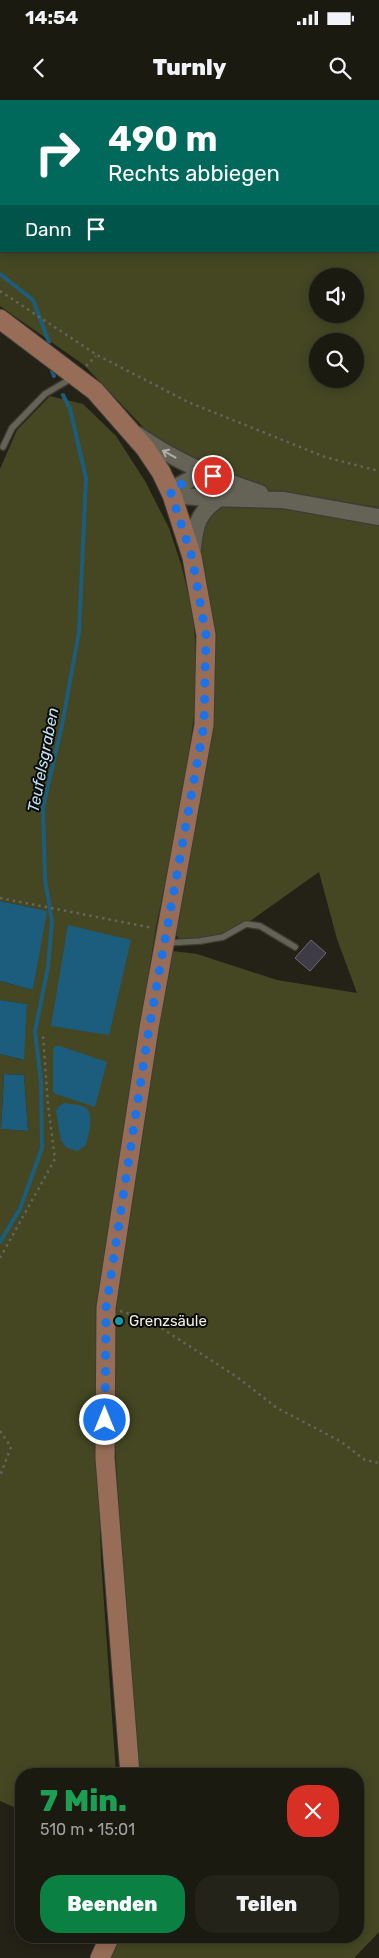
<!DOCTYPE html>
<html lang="de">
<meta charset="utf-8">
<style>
body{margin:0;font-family:Rubik,sans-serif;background:#24231a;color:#f1f3f6;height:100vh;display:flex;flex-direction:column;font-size:19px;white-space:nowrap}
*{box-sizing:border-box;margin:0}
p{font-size:16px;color:#a0a19f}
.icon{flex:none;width:28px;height:28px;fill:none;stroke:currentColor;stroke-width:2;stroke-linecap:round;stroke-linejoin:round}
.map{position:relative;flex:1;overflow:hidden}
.drawer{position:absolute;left:15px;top:1668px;width:349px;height:175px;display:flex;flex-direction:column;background:#1b1a11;border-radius:20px;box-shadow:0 2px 12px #0003,0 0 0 1px #393831}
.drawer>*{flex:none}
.banner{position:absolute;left:0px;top:0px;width:380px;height:152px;box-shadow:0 2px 12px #0003,0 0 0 1px #393831;background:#00695c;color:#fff;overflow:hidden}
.fabs{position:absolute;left:309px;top:168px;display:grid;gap:10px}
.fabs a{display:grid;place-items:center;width:55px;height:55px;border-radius:50%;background:#1b1a11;box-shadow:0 2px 12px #0003,0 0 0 1px #393831;font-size:25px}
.pin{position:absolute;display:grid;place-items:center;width:42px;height:42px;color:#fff;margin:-21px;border:2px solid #fff;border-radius:50%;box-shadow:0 1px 5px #0007}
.me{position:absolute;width:55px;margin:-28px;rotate:0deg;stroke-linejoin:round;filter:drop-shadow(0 0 4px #0008)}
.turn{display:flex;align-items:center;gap:18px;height:105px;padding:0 25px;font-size:22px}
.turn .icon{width:65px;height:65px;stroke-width:2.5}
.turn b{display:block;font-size:35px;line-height:42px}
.then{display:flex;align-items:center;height:48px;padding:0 25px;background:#0003;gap:10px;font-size:19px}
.round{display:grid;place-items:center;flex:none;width:52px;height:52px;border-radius:20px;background:#24231a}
.overview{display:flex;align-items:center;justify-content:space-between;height:85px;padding:0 25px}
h1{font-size:30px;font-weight:800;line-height:38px;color:#1e9e55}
.cta{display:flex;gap:10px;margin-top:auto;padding:10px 25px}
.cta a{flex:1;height:58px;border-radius:20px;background:#0b8043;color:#fff;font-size:20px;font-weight:800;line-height:58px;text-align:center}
.cta a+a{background:#24231a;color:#f1f3f6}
.status{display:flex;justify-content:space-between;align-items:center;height:35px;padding:0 25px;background:#1b1a11;direction:ltr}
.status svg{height:14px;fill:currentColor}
header{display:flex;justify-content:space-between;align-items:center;height:65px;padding:0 25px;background:#1b1a11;font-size:22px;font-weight:800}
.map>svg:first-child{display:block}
.green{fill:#444722;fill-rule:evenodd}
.water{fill:#1c5d7d}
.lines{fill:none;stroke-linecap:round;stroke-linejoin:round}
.stream{stroke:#1c5d7d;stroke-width:4}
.building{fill:#3e3b46;stroke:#6d6976}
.lane-casing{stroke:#3e3d35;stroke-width:8}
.secondary-casing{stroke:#3e3d35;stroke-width:19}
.primary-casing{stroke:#3e3d35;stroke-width:21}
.path{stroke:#65645a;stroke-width:2.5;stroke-dasharray:2.5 4;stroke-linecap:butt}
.lane{stroke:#656256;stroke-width:5.5}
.secondary{stroke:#656256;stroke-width:16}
.primary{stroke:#976d58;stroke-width:19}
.oneway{stroke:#b0aea5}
.route{stroke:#1a73e8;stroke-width:9;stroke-dasharray:0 16.2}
.culture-dot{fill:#0f9aa8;stroke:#0c0b07;stroke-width:2}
.labels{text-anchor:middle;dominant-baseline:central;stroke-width:4;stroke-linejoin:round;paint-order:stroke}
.poi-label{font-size:15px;fill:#eeede6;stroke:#0c0b07;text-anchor:start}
.water-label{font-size:16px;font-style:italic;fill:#c0e1f5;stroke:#0c0b07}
</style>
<div class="status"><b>14:54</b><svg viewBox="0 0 49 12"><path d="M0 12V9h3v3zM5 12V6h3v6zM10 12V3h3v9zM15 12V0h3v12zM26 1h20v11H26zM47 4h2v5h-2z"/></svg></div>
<header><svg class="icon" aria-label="back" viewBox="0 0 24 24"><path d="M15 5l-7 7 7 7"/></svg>Turnly<svg class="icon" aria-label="search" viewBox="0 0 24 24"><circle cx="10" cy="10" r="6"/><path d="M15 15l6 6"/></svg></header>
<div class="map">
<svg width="379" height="1858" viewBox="0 0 379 1858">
<rect width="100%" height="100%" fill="#242217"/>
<path class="green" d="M0 0H379V407L278 393 233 379 162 344 143 327 84 265 0 206ZM1 1H379V151H1ZM318 176H355V214H318ZM318 241H355V279H318Z
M50 296 83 304 116 336 145 381 169 428 181 464 193 513 197 568 194 616 182 702 156 827 105 1149 100 1204 97 1337 101 1460 116 1674H21V1710L0 1701V954L23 960 27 904 0 900V881L33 890 46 811 0 801V369L17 330ZM4 974 24 975 28 1031 1 1029Z
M238 403 379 422V1832L354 1858H107L118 1836H358V1674H135L114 1328 113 1190 151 953 173 851 197 854 277 880 357 893 337 839 319 772 246 824 223 837 200 841 179 838 173 832 207 651 198 444 202 422 223 404Z"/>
<path class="water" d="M0 801 47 811 33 890 0 881Z
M68 825 131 840 109 935 51 926Z
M0 900 27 904 24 960 0 954Z
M55 946H60L107 962 95 1007 56 994 53 992V950Z
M4 974 24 975 28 1031 1 1029Z
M64 1003C70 1004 78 1004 84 1007 96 1012 88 1036 86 1045L78 1051 67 1048 61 1041 56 1011 59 1006Z"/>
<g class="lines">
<path class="stream" d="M142 0 145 1
M160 1 165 0
M0 174 33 200 49 242
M52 271 54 276
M0 1142 20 1109 42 1048 41 982 35 931 48 867 52 821 45 779 43 707 62 625 79 532 86 378 70 309 63 295"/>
</g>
<path class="building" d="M311 840 326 853 310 871 295 858Z"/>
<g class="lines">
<g class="lane-casing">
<path id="lane" d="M3 347 12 328 45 294 72 278
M166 843 200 841 223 837 246 824 260 826 295 847"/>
</g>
<g class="secondary-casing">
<path id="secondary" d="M138 335C175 361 217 379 260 393
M170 390 195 377 213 376
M172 395 206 398 283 400 379 417
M192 457C195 428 195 414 221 397"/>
</g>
<g class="primary-casing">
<path id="primary" d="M0 219 95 291 145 348 161 372 172 395 192 457 206 535 204 625 149 928 106 1208 105 1358 130 1674
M100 1858 110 1836"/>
</g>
<path class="path" d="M0 191 97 255 188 302 325 357 379 371
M86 266 96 256
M0 798 153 828
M0 1158 55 1059 48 1005 43 935
M120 1211 149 1220 237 1277 277 1308 340 1341 365 1360 379 1363
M0 1331 11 1347 0 1376"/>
<use href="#lane" class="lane"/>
<use href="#secondary" class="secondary"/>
<use href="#primary" class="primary"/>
</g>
<defs><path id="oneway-shaft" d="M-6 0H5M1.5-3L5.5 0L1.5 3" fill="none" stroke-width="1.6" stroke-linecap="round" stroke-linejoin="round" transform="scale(1.25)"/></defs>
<use class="oneway" href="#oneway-shaft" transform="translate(169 354) rotate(-151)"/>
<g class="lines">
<path class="route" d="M105 1320 106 1208 149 928 204 625 206 535 192 457 170 390 195 377 213 376"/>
</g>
<circle class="culture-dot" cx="119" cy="1221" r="5"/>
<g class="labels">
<g class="poi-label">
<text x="129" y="1221">Grenzsäule</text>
</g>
<g class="water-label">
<text transform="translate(43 660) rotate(-79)">Teufelsgraben</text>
</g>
</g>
</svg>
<div class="fabs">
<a><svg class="icon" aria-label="sound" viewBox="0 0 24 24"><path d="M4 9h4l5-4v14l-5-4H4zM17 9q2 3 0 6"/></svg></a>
<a><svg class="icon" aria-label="search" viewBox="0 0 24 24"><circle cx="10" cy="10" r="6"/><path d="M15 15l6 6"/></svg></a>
</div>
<div class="pin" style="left:213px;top:376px;background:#d93025"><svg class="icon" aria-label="arrive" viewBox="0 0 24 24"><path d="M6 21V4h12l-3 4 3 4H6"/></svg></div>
<svg class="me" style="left:105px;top:1320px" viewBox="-20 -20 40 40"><circle r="17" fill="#1a73e8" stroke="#fff" stroke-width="3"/><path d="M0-11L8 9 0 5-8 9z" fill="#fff"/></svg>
<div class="banner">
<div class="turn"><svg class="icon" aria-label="right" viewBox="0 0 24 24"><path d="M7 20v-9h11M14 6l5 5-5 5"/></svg><div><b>490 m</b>Rechts abbiegen</div></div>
<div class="then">Dann<svg class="icon" aria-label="arrive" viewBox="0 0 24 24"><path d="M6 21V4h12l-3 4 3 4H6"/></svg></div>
</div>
<section class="drawer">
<div class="overview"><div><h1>7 Min.</h1><p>510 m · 15:01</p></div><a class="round" style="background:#d93025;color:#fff"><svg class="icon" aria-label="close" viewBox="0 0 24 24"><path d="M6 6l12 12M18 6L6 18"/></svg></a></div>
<div class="cta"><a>Beenden</a><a>Teilen</a></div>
</section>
</div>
